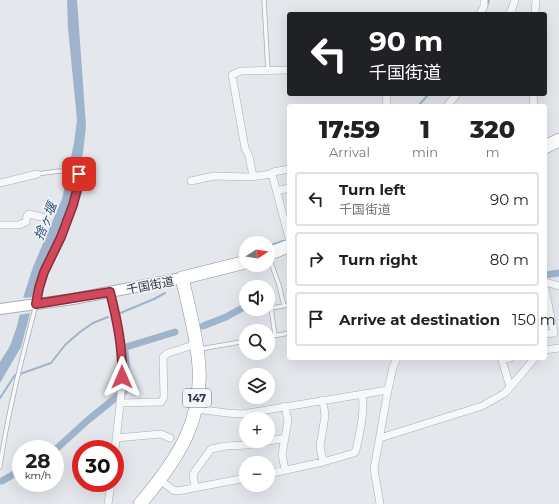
<!DOCTYPE html>
<meta charset="utf-8">
<style>
body{margin:0;font-family:Montserrat,"Noto Sans JP",sans-serif;background:#f2f2f2;color:#222;height:100vh;display:flex;flex-direction:column;font-size:15px;white-space:nowrap}
*{box-sizing:border-box;margin:0}
p{font-size:13px;color:#767676}
.icon{flex:none;width:22px;height:22px;fill:none;stroke:currentColor;stroke-width:2;stroke-linecap:round;stroke-linejoin:round}
.map{position:relative;flex:1;overflow:hidden}
.drawer{position:absolute;left:287px;top:104px;width:260px;height:256px;display:flex;flex-direction:column;background:#fff;border-radius:4px;box-shadow:0 4px 16px #0002}
.drawer>*{flex:none}
.banner{position:absolute;left:287px;top:12px;width:260px;height:84px;border-radius:4px;box-shadow:0 4px 16px #0002;background:#202124;color:#fff;overflow:hidden}
.needle{width:26px;rotate:78deg}
.buttons{position:absolute;left:239px;top:236px;display:grid;gap:8px}
.buttons a{display:grid;place-items:center;width:36px;height:36px;border-radius:50%;background:#fff;box-shadow:0 4px 16px #0002;font-size:20px}
.speed{position:absolute;left:12px;top:440px;display:flex;gap:8px;font-size:20px;font-weight:700;text-align:center}
.speed>*{display:grid;place-content:center;width:52px;height:52px;border-radius:50%;background:#fff;box-shadow:0 4px 16px #0002;line-height:1}
.speed small{font-size:10px;font-weight:400}
.speed .limit{border:6px solid #d22;background:#fff;color:#111}
.pin{position:absolute;display:grid;place-items:center;width:34px;height:34px;color:#fff;margin:-17px;border-radius:8px;box-shadow:0 2px 6px #0006}
.me{position:absolute;width:44px;margin:-22px;rotate:0deg;stroke-linejoin:round;filter:drop-shadow(0 0 3px #0008)}
.turn{display:flex;align-items:center;gap:14px;height:84px;padding:0 16px;font-size:18px}
.turn .icon{width:52px;height:52px;stroke-width:2.5}
.turn b{display:block;font-size:28px;line-height:34px}
.eta{display:flex;justify-content:space-evenly;align-items:center;height:68px;text-align:center}
.eta b{font-size:24px;font-weight:800;line-height:28px}
ul{padding:0;list-style:none}
li{display:flex;align-items:center;gap:12px;height:54px;margin:0 8px 6px;padding:0 8px;border:2px solid #e0e0e0;border-radius:4px}
li div{flex:1}
li b{display:block;font-size:15px}
li em{font-style:normal}
.map>svg:first-child{display:block}
.water{fill:#9fb4cc}
.pier{fill:#e4e7ec}
.lines{fill:none;stroke-linecap:round;stroke-linejoin:round}
.stream{stroke:#9fb4cc;stroke-width:2}
.canal{stroke:#9fb4cc;stroke-width:7}
.lane-casing{stroke:#a9aeb7;stroke-width:5}
.street-casing{stroke:#a9aeb7;stroke-width:8}
.secondary-casing{stroke:#a9aeb7;stroke-width:12}
.highway-casing{stroke:#8b94a3;stroke-width:14}
.lane{stroke:#f7f8fa;stroke-width:3.5}
.street{stroke:#f7f8fa;stroke-width:7}
.secondary{stroke:#fff;stroke-width:10}
.highway{stroke:#fff;stroke-width:13}
.route-casing{stroke:#882f3b;stroke-width:10}
.route{stroke:#d1495b;stroke-width:7}
.labels{text-anchor:middle;dominant-baseline:central;stroke-width:3;stroke-linejoin:round;paint-order:stroke}
.shield{fill:#f4f6f9;stroke:#676e7b;stroke-width:1}
.shield-label{font-size:11px;font-weight:bold;fill:#2b3445}
.street-label{font-size:12px;fill:#2b3445;stroke:#f4f6f9}
.water-label{font-size:13px;font-style:italic;fill:#34527a;stroke:#f4f6f9}
</style>
<div class="map">
<svg width="559" height="504" viewBox="0 0 559 504">
<rect width="100%" height="100%" fill="#e4e7ec"/>
<path class="water" d="M67 0H77L86 126 83 153 72 198 67 215 39 280 21 347 0 383V362L10 346 17 326 24 295 33 267 62 199 74 143 77 120 68 28Z"/>
<path class="pier" d="M36 297 31 313 18 315 22 298Z"/>
<g class="lines">
<path class="stream" d="M487 7 489 0
M418 106 429 94
M268 246 283 241
M245 251H246
M118 314 154 299 165 293
M20 374 51 363 65 345 80 332 93 323 108 317
M0 398 15 375"/>
<path class="canal" d="M545 275 559 273
M268 294V293
M203 326 226 317 246 306
M123 393C130 386 125 359 125 349L126 347 175 332
M55 450 88 420 119 395
M2 481 21 470"/>
<g class="lane-casing">
<path id="lane" d="M264 0 268 71
M269 257 279 285 284 306
M275 335 271 308 289 305
M268 337 289 333
M200 349 246 341
M0 467C7 416 20 366 33 316 37 302 39 288 43 274 47 261 55 249 61 236 70 216 76 196 81 175L79 173 59 171 37 174"/>
</g>
<g class="street-casing">
<path id="street" d="M480 14 484 6V0
M510 14 515 0
M535 14 536 0
M386 94 387 106
M533 94 534 106
M447 106 457 94
M272 174 273 172 289 169
M253 176 249 156 245 148 232 75 241 71 289 70
M191 181 214 176 249 177 272 174 289 238
M0 183 37 174
M277 191 289 188
M0 225H19L26 222 27 216 29 214 42 217
M545 282 559 286
M545 288 554 333 545 334
M110 293C115 315 121 339 122 363 123 391 118 420 115 449
M545 350 559 348
M510 387 502 360 510 358
M121 403 161 402 164 397 163 357 168 353 197 344
M196 409 227 413 242 414 388 390
M116 438 161 434 170 438
M380 438 482 406 505 393 535 358
M323 462 320 446 325 416 323 400
M285 470 282 454 288 421 285 406
M268 474 323 462 354 453 356 450C360 431 365 413 362 394
M160 480 173 490 178 491 246 478
M195 488 193 474 211 449 226 446 248 445 285 438
M108 504 111 483
M380 504 374 469 388 390 393 367 397 358"/>
</g>
<g class="secondary-casing">
<path id="secondary" d="M0 309 73 299 182 278"/>
</g>
<g class="highway-casing">
<path id="highway" d="M545 147 559 140
M268 254 289 246
M140 504C178 459 206 418 198 356 195 330 188 304 182 278L246 262"/>
</g>
<use href="#lane" class="lane"/>
<use href="#street" class="street"/>
<use href="#secondary" class="secondary"/>
<use href="#highway" class="highway"/>
</g>
<g class="lines">
<g class="route-casing">
<path id="route" d="M79 174 81 175 73 205 61 237 44 272 39 288 36 304 110 292C117 320 123 348 122 377"/>
</g>
<use href="#route" class="route"/>
</g>
<g class="labels">
<rect class="shield" x="183" y="389" width="28" height="18" rx="3"/>
<g class="shield-label">
<text x="197" y="398">147</text>
</g>
<g class="street-label">
<text transform="translate(150 285) rotate(-11)">千国街道</text>
</g>
<g class="water-label">
<text transform="translate(45 221) rotate(-68)">捨ヶ堰</text>
</g>
</g>
</svg>
<div class="buttons">
<a><svg class="needle" viewBox="-14 -14 28 28"><path d="M0-13l5 13h-10z" fill="#e53935"/><path d="M0 13l5-13h-10z" fill="#767676"/></svg></a>
<a><svg class="icon" aria-label="sound" viewBox="0 0 24 24"><path d="M4 9h4l5-4v14l-5-4H4zM17 9q2 3 0 6"/></svg></a>
<a><svg class="icon" aria-label="search" viewBox="0 0 24 24"><circle cx="10" cy="10" r="6"/><path d="M15 15l6 6"/></svg></a>
<a><svg class="icon" aria-label="layers" viewBox="0 0 24 24"><path d="M12 4l9 5-9 5-9-5zM3 14l9 5 9-5"/></svg></a>
<a>+</a>
<a>−</a>
</div>
<div class="speed"><div>28<small>km/h</small></div><div class="limit">30</div></div>
<div class="pin" style="left:79px;top:174px;background:#d93025"><svg class="icon" aria-label="arrive" viewBox="0 0 24 24"><path d="M6 21V4h12l-3 4 3 4H6"/></svg></div>
<svg class="me" style="left:122px;top:377px" viewBox="-20 -20 40 40"><path d="M0-17L14 15 0 8-14 15z" fill="#d1495b" stroke="#fff" stroke-width="4"/></svg>
<div class="banner">
<div class="turn"><svg class="icon" aria-label="left" viewBox="0 0 24 24"><path d="M17 20v-9H6M10 6l-5 5 5 5"/></svg><div><b>90 m</b>千国街道</div></div>
</div>
<section class="drawer">
<div class="eta">
<div><b>17:59</b><p>Arrival</p></div>
<div><b>1</b><p>min</p></div>
<div><b>320</b><p>m</p></div>
</div>
<ul>
<li><svg class="icon" aria-label="left" viewBox="0 0 24 24"><path d="M17 20v-9H6M10 6l-5 5 5 5"/></svg><div><b>Turn left</b><p>千国街道</p></div><em>90 m</em></li>
<li><svg class="icon" aria-label="right" viewBox="0 0 24 24"><path d="M7 20v-9h11M14 6l5 5-5 5"/></svg><div><b>Turn right</b></div><em>80 m</em></li>
<li><svg class="icon" aria-label="arrive" viewBox="0 0 24 24"><path d="M6 21V4h12l-3 4 3 4H6"/></svg><div><b>Arrive at destination</b></div><em>150 m</em></li>
</ul>
</section>
</div>
